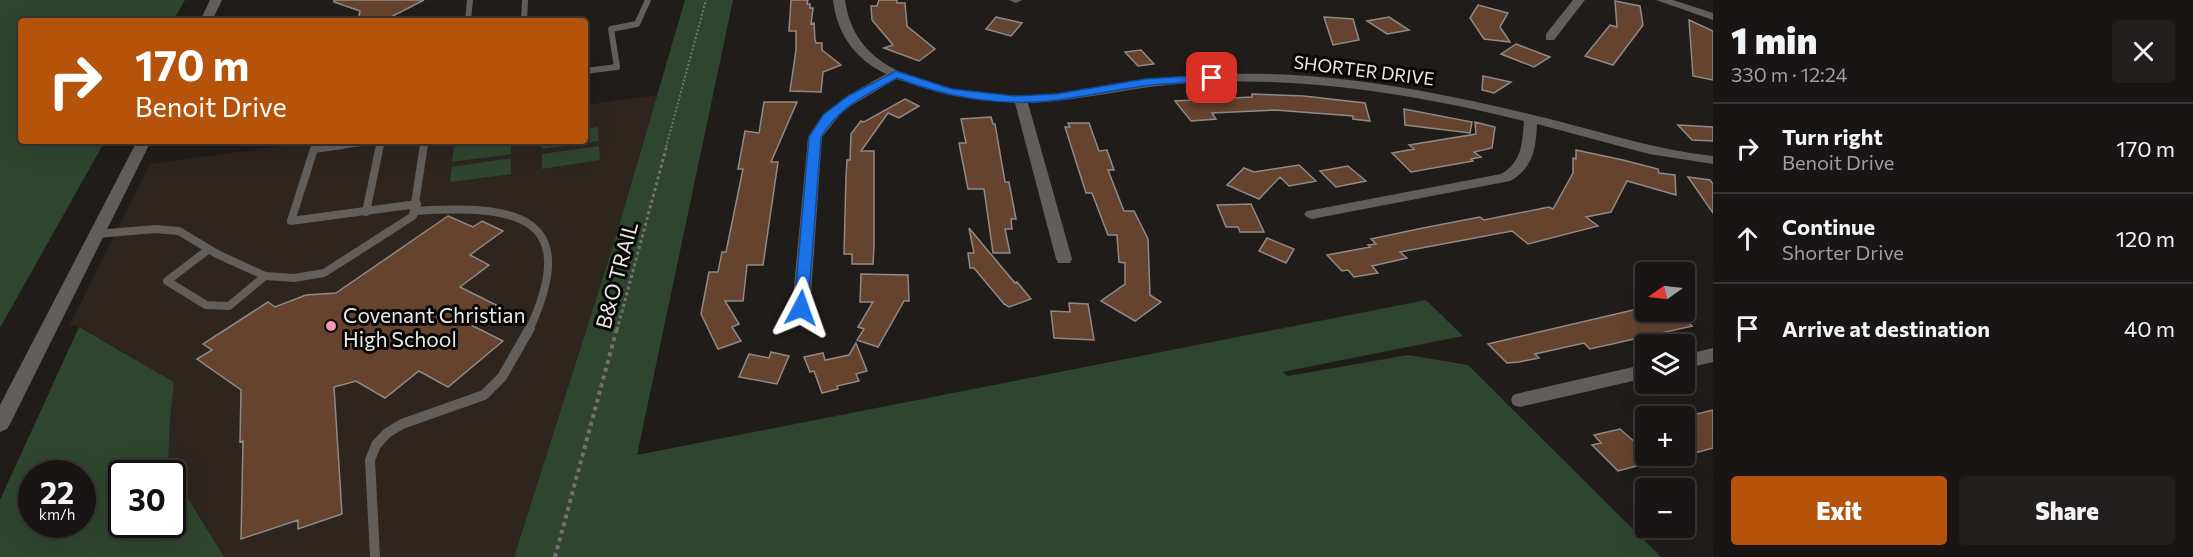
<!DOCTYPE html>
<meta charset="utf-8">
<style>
body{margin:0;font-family:Commissioner,sans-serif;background:#211e1d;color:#f1f3f6;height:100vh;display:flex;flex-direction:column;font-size:22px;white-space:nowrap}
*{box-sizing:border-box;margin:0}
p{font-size:20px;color:#9f9fa0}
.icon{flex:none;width:33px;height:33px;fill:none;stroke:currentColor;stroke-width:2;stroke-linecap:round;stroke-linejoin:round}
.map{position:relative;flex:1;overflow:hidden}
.drawer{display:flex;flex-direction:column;background:#181514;width:480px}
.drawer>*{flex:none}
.hud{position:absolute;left:18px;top:18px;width:570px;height:126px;border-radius:6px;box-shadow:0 6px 24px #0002,0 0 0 2px #363434;background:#b45309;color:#fff;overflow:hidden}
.needle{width:39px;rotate:256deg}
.controls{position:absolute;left:1635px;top:262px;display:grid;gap:12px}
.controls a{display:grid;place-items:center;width:60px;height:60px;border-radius:6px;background:#181514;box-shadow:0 6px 24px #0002,0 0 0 2px #363434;font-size:30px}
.speed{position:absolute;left:18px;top:460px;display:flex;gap:12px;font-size:30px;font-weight:700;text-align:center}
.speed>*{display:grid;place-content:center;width:78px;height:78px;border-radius:50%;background:#181514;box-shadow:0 6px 24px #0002,0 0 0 2px #363434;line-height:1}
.speed small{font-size:15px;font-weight:400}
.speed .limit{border:3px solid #111;border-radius:9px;background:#fff;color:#111}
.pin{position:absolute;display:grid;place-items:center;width:51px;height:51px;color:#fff;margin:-26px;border-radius:12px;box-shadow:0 3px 9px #0006}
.me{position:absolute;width:66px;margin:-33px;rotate:4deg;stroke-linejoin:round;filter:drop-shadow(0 0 4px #0008)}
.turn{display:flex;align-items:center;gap:21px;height:126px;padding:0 18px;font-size:27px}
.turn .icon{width:78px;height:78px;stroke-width:2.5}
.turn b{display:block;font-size:42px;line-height:51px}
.round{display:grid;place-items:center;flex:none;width:63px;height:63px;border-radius:6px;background:#211e1d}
.headline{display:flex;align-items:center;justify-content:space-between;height:102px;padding:0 18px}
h1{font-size:36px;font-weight:800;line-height:45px}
.primary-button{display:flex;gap:12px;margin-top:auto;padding:12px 18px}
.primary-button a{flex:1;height:69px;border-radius:6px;background:#b45309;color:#fff;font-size:24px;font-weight:800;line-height:69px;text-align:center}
.primary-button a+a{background:#211e1d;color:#f1f3f6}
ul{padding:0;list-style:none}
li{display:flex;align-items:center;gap:18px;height:90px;padding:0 18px;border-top:2px solid #363434}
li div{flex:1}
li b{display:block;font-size:22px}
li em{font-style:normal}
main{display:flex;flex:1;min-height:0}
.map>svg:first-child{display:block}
.built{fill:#2e251f}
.green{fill:#2f462e;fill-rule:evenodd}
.building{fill:#65432f;stroke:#8f8a87;stroke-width:1.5}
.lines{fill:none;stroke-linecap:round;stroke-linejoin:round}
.path-far2{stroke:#757170;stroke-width:2;stroke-dasharray:2 2;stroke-linecap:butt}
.path-far1{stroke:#757170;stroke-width:3;stroke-dasharray:3 3;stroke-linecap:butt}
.path{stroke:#757170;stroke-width:4;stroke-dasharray:4 4;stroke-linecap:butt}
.service-far2{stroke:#625e5b;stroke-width:6}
.service-far1{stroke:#625e5b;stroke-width:8}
.service{stroke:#625e5b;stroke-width:10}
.minor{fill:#625e5b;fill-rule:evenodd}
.tertiary{fill:#625e5b;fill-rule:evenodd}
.route{fill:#1a73e8;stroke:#114b97;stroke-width:1.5}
.poi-dot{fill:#f19ab4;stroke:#080706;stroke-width:2}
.labels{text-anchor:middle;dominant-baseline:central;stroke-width:6;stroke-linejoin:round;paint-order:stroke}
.far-street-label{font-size:18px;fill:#ebe8e7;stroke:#080706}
.street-label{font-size:21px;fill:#ebe8e7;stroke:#080706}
.poi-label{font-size:21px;fill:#ebe8e7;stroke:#080706;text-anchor:start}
</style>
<main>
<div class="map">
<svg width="1713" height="557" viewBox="0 0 1713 557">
<rect width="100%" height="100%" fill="#201c1a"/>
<path class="built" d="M657 95 613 246 514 557H224L168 466 170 419 174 382 80 327 70 325 150 164 319 141H585V105Z"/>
<path class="green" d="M0 0H185L173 21H21V141H105L0 328Z
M685 0H733L637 455 1426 300 1463 336 1282 372 1288 376 1408 355 1468 365 1661 557H514L613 246Z
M598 127 599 141 542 149V141H585V129Z
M499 141H511V154L452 162 454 147Z
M599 146 600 160 542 169V154Z
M511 158V174L450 182 452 167Z
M79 327 174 382 170 419 168 466 224 557H0V500ZM32 474H82V525H32ZM122 474H172V525H122Z"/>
<path class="building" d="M334 0H424L383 21H358L360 11 334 2Z
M791 0H808L807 4H810V8H813L811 24 814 23 815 40 816 43H822V50L841 65 823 72 821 92 790 91 796 50V31H789Z
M879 0H897V3H905L907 26 935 49 919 61 884 48 893 45 872 20 871 6H877Z
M1615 1 1640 6 1643 25 1613 65 1585 56 1610 25 1617 27Z
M1478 5 1508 13 1500 27 1510 42 1484 39 1470 18Z
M996 17 1022 23 1011 36 986 29Z
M1324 17 1353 19 1359 40 1333 45Z
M1389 17 1409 30 1387 34 1367 21Z
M1689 20 1713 31V80L1693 76Z
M1516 44 1550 57 1534 67 1501 54Z
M1141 50 1154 64 1138 66 1125 52Z
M1483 76 1511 82 1494 93 1482 90Z
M1252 94 1304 96 1365 103 1370 121 1353 119V116L1275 110 1212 113 1216 119 1191 121 1175 101 1252 97Z
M905 99 919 106 899 118 888 113 861 151H874V246L873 264H852V254H844L846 176 847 160H850L851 134 861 121 864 122Z
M764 102H797L771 162H778L763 265H747L743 301H725L739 324 732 327 741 341 718 349 701 314 709 272H718L722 252H726L743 169H738L745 131 759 133Z
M1404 109 1472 122 1470 133 1405 125Z
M991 117 993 124H995L1005 182H1009L1016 219H1011L1012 229H1005L1010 253H993L984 189H968L959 143H966L961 119Z
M1475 122 1495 127 1492 148 1474 152 1481 157 1471 159 1473 161 1411 172 1392 153 1414 149 1409 145 1476 134Z
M1068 123H1089L1099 151 1107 150 1114 170H1108L1124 211H1134L1148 239 1150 295 1161 302 1135 321 1101 301 1125 284V263L1119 262 1117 235H1108L1092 193H1086L1065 127H1070Z
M1678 125 1713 127V141L1692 140Z
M1576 150 1623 160 1658 169 1659 173 1675 175 1676 195 1627 181 1611 212 1586 217 1598 226 1528 244 1512 231 1400 252 1407 258 1372 266 1378 273 1354 277 1348 270 1342 271 1327 255 1370 247 1368 245 1376 244 1371 239 1423 228 1480 217 1484 220 1549 207 1553 209 1573 173V158L1576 159Z
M1299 165 1316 181 1289 186 1280 177 1259 199 1227 185 1244 168 1254 172Z
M1348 166 1366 181 1336 187 1320 171Z
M1688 177 1710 180 1713 184V213Z
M1251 204 1264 232H1240L1238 227H1226L1217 205Z
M448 216 473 227 482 221 503 231 470 255 489 265 460 287 498 306 473 326 503 341 448 387 419 371 385 398 356 381 334 387 342 514 298 529V520L241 539 243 441 240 442 241 390 197 359 212 350 203 344 268 302 275 307 306 295 336 293Z
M969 228 1015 283 1017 282 1031 299 1009 307 1004 304 974 268H970L968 253H974Z
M1267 238 1294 249 1286 263 1259 251Z
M861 274 908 275 909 301H904L878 347 857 340 864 329 858 327 873 302H860Z
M1069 303 1088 304 1094 340 1054 338 1051 311 1070 312Z
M1646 307V312H1675L1692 326 1590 349 1584 343 1535 354 1539 358 1519 362 1507 363 1488 344Z
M856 343 867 371 856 374 859 381 837 386 838 389 822 393 814 371 810 372 804 357 823 353 825 360 849 355Z
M771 352 789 356 777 384 739 377 749 354 769 358Z
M1713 410V448L1684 456V417Z
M1620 429 1646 452V456H1650L1655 461 1618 471 1592 445 1601 443 1594 435Z"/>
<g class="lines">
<path class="path-far2" d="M666 147 706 0"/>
<path class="path-far1" d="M617 330 667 145"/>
<path class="path" d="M555 557 617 328"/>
<path class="service-far2" d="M468 21 470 0
M509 21H520
M524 21 525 0
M585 71 617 67 611 29 637 24 648 0
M331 147 378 141
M380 147 381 141
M424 147 425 141"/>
<path class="service-far1" d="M343 145 314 149 291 221 417 204
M415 211C512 205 584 212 529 330
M366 212 380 145
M97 234 155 229 179 231 217 254 265 276 294 278 324 273 413 216 424 145
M209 249 167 281 206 305 229 306 265 276"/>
<path class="service" d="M375 557 370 460 376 445 387 433 402 424 484 395 502 377 530 328"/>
<path class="minor" d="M833 0H845C852 51 889 72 936 85 976 95 1019 98 1060 93 1088 89 1115 83 1142 80 1198 73 1253 72 1309 76 1389 82 1468 99 1546 118 1602 132 1656 150 1713 156V164L1649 154 1537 124C1536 149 1533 168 1510 181L1312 219 1307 217 1304 214 1307 211 1501 174C1522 162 1522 144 1524 121 1415 94 1303 76 1190 83 1136 86 1082 101 1028 103L1072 259 1070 263H1058L1056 259 1015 103 949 95 896 79 844 110 822 137 810 308 807 312H795L792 308 808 137C827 106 855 91 886 74 855 59 837 34 833 0Z
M1009 0H1022L1016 3Z
M1573 0H1585L1554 40H1546V34Z
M1656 0H1673L1713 13V20Z
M1713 348V362L1684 369V355Z
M1646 364V378L1520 407 1513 405 1511 400 1513 395 1520 393Z"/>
<path class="tertiary" d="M210 0H222L212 21H200Z
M137 141H151L10 424 7 429 0 432V405Z"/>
</g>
<path class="route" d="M896 71 952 89 1014 96 1056 94 1145 79 1212 75 1217 78 1212 81C1189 83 1166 83 1144 86 1115 90 1087 96 1058 100 1005 107 946 98 897 78 866 95 840 106 821 137L808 308 801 313 796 311 794 308 809 137 823 115 848 96Z"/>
<circle class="poi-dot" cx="331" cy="326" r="6"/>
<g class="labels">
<g class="far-street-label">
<text transform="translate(1364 70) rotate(7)">SHORTER DRIVE</text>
</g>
<g class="street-label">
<text transform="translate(616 275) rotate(-75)">B&amp;O TRAIL</text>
</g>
<g class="poi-label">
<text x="343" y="314">Covenant Christian<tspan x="343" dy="24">High School</tspan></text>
</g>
</g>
</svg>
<div class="controls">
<a><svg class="needle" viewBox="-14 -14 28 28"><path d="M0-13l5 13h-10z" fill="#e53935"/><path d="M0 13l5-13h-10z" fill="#9f9fa0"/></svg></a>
<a><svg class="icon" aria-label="layers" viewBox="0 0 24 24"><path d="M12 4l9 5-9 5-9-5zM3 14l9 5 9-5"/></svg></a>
<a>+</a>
<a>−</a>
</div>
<div class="speed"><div>22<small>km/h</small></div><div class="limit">30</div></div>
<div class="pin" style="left:1212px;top:78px;background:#d93025"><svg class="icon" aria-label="arrive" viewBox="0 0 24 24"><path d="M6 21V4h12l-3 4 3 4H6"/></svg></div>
<svg class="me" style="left:801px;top:308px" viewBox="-20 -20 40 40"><path d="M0-17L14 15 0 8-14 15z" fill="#1a73e8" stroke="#fff" stroke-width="4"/></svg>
<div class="hud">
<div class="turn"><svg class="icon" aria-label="right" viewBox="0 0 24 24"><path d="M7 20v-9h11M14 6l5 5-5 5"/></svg><div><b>170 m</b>Benoit Drive</div></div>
</div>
</div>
<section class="drawer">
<div class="headline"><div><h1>1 min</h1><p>330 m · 12:24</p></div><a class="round"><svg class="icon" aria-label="close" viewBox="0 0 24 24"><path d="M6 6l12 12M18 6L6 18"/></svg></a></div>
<ul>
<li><svg class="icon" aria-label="right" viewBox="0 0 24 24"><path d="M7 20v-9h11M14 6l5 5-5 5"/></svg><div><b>Turn right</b><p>Benoit Drive</p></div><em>170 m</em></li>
<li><svg class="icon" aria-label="ahead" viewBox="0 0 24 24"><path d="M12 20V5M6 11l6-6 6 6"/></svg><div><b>Continue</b><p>Shorter Drive</p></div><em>120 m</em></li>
<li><svg class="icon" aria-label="arrive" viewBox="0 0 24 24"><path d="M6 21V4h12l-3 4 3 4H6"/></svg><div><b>Arrive at destination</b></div><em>40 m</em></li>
</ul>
<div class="primary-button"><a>Exit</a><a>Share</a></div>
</section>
</main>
